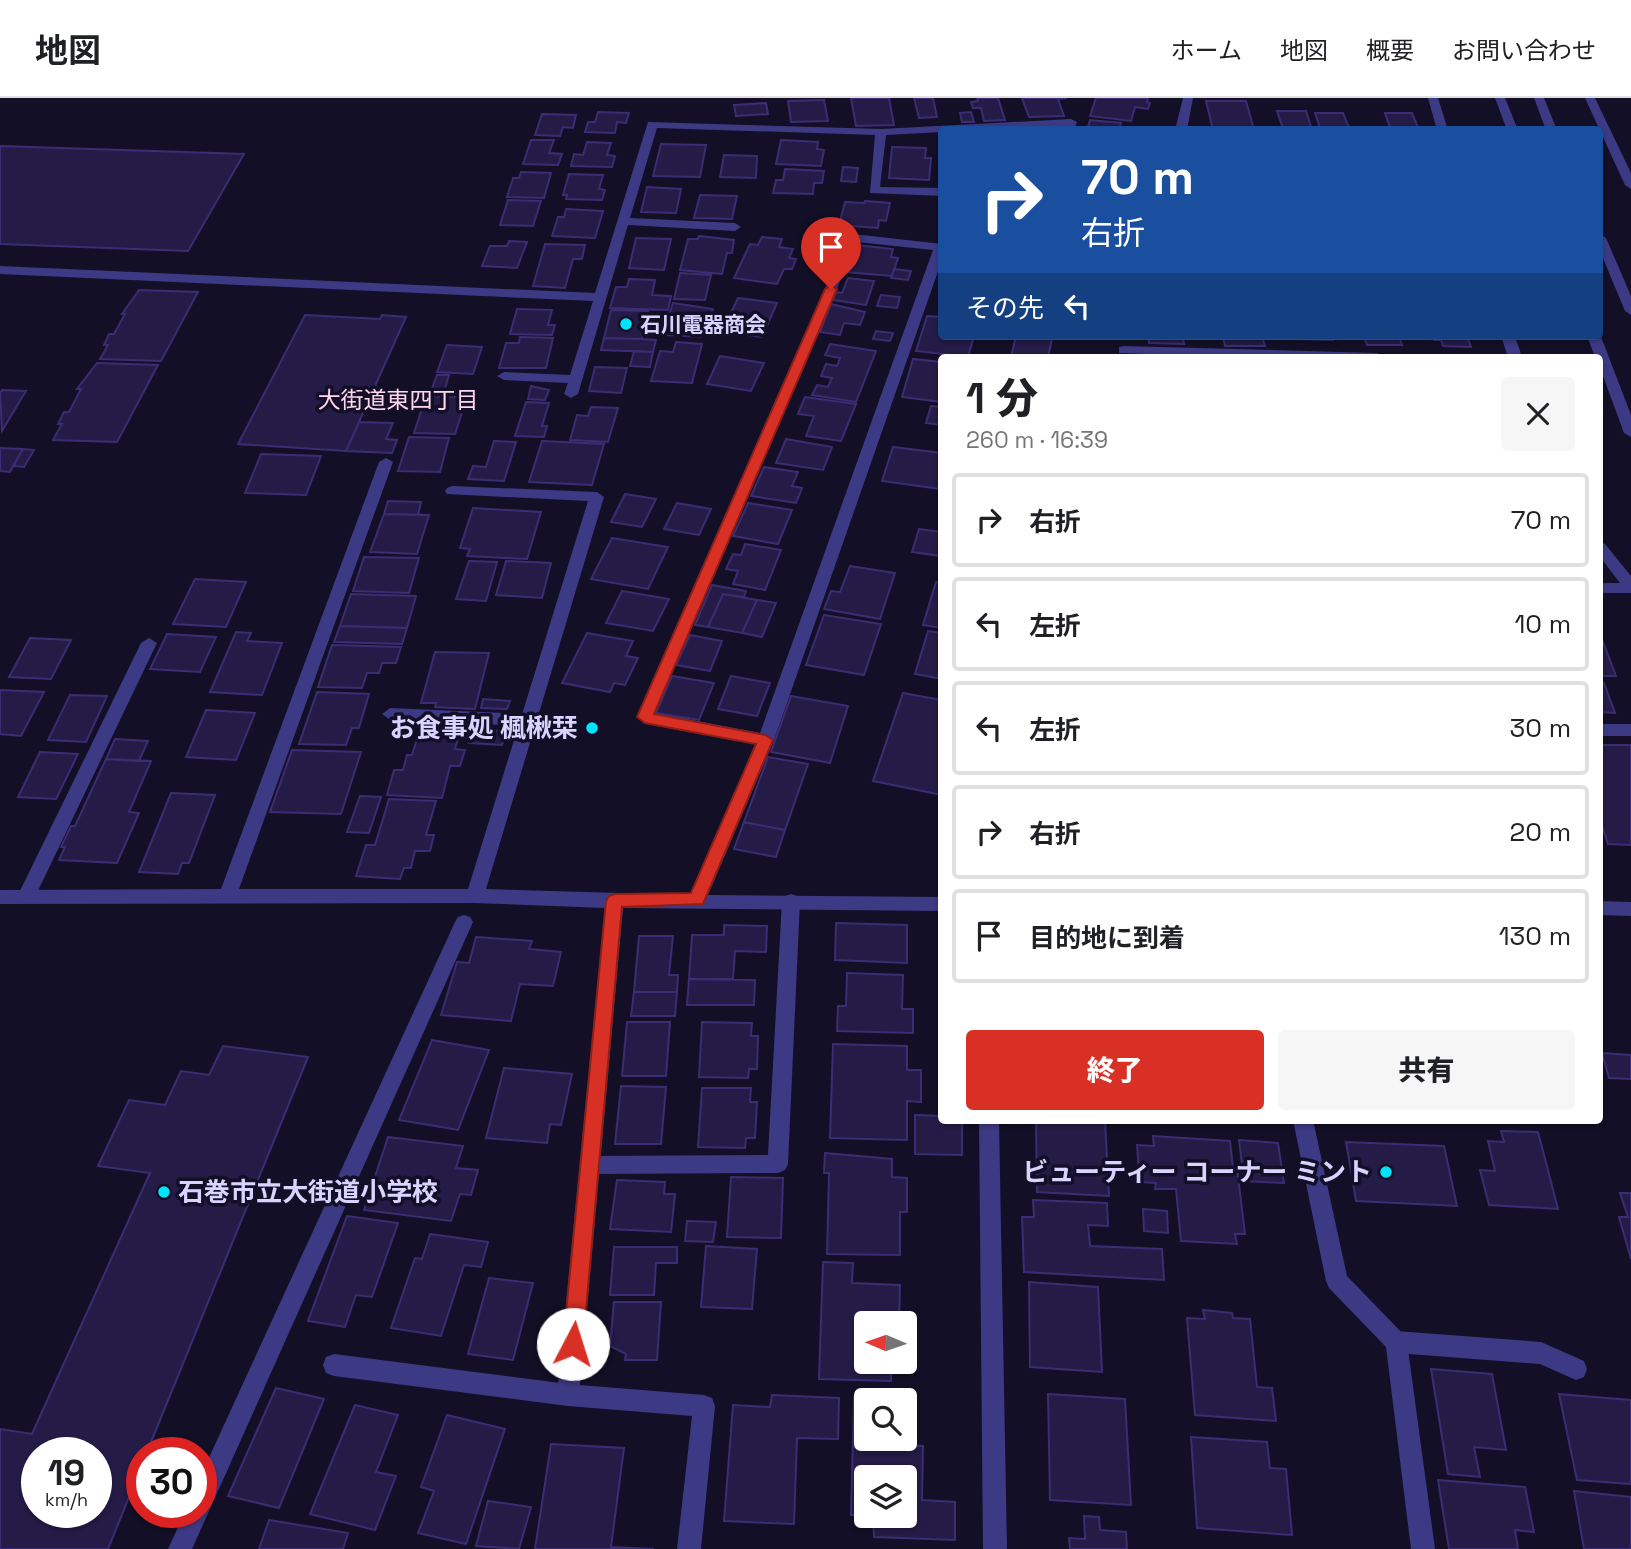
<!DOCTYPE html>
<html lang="ja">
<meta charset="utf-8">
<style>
body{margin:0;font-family:"Space Grotesk","Noto Sans JP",sans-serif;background:#f6f6f6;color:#202124;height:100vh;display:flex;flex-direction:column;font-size:26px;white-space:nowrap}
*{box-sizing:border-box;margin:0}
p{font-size:23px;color:#757577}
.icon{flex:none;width:38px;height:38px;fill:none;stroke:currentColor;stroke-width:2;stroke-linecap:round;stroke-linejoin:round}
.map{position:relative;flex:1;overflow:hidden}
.panel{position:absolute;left:938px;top:256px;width:665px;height:770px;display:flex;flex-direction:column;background:#fff;border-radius:7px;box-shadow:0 2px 5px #0004}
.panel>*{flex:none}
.hud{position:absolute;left:938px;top:28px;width:665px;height:214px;border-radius:7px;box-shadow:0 2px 5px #0004;background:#1a4fa0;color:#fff;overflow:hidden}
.needle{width:46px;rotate:272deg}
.controls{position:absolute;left:854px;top:1213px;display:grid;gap:14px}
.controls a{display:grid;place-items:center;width:63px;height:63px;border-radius:7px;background:#fff;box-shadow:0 2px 5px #0004;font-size:35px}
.speed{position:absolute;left:21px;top:1339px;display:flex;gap:14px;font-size:35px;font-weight:700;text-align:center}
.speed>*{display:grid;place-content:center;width:91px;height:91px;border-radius:50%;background:#fff;box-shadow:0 2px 5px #0004;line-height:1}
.speed small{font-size:18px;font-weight:400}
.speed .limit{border:10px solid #d22;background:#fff;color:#111}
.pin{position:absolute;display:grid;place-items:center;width:60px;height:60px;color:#fff;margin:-72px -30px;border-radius:50% 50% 50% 0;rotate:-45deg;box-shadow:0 0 7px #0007}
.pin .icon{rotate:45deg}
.me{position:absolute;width:77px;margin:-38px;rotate:5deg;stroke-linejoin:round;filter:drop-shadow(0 0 5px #0008)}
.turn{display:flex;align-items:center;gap:24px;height:147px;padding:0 28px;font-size:32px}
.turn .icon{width:91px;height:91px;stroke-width:2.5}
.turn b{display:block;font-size:49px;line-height:60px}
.then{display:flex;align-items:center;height:66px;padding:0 28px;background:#0003;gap:14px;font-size:26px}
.round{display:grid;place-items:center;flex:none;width:74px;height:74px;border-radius:7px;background:#f6f6f6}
.overview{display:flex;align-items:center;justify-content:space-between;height:119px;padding:0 28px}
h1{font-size:42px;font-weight:800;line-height:52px}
.cta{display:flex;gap:14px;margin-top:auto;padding:14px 28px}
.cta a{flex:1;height:80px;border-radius:7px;background:#d93025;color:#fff;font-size:28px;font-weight:800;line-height:80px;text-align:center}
.cta a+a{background:#f6f6f6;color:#202124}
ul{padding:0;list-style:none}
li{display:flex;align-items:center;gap:21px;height:94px;margin:0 14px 10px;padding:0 14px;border:4px solid #e0e0e0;border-radius:7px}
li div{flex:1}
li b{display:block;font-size:26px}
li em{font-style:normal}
header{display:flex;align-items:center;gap:42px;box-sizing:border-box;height:98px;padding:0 35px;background:#fff;border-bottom:2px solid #e0e0e0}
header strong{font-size:33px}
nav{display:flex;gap:38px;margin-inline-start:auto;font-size:24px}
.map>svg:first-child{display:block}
.building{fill:#241b47;stroke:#3b2d73;stroke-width:2;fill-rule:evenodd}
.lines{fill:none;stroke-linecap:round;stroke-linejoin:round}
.service{fill:#3d3a85;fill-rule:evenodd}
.minor{fill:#3d3a85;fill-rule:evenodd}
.tertiary{fill:#3d3a85;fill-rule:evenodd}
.route{fill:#d93025;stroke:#8d1f18;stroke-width:2}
.poi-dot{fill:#00e5ff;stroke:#130f26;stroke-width:2.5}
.labels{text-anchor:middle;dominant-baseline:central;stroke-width:7;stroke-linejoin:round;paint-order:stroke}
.far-poi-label{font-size:21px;font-weight:bold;fill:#d9d4ff;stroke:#130f26;text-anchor:start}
.far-neighbourhood-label{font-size:23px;fill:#ffd6f0;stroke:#130f26}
.poi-label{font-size:26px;font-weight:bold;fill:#d9d4ff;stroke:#130f26;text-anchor:end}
</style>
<header>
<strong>地図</strong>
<nav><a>ホーム</a><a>地図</a><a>概要</a><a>お問い合わせ</a></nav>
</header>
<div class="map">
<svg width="1631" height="1451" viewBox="0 0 1631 1451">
<rect width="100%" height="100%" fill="#130f26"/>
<path class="building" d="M851 0H889L894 27 856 28Z
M914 0H933L937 19 919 20Z
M977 0H998L1005 22 984 23 981 10H973L971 4 978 3Z
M1022 0H1067L1058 1 1064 18 1029 19Z
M1096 0H1148L1147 4 1150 5 1148 11 1135 9 1131 23 1090 18Z
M824 2 828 23 791 24 788 3Z
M1206 3H1246L1254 32H1213Z
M766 5 768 16 736 18 734 7Z
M1277 13H1306L1312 32 1283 31Z
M598 14 629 15 626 25 617 24 615 35 585 34 588 24H595Z
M971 14 974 24H962L960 15Z
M1315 15H1343L1350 32H1321Z
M1385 15H1412L1419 32H1391Z
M542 16 576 17 573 30 563 29 560 38 535 37Z
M1090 22 1121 25 1119 32H1087Z
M531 42H554L549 55 562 56 558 67 523 66Z
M781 42 818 44 817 51 824 52 821 68 776 66Z
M587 44 611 45 607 57 615 58 612 69 571 68 574 56 583 57Z
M661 46 706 47 700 79 653 78Z
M0 48 244 56 188 153 0 146Z
M892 49 926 50 925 60H931L929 82 889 80Z
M724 57 757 58 756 80 720 79Z
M843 69 858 70 856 84 841 83Z
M785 71 824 73 822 85H814L813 96 773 95 776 82H783Z
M521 74 551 75 544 100 507 99 513 80H519Z
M569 76 603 77 599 91 605 92 602 102 566 101 567 97H563Z
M647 89 681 91 676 115 641 114Z
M700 97 737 98 732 121 694 120Z
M508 102 541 103 533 128 500 127Z
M865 103 890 105 886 123 879 122 878 130 839 127 845 104 864 105Z
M566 111 603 113 595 140 552 138 558 119H564Z
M699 138 734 142 732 155H727L722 176 680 172 688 141H698Z
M762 139 782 141 779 149 793 151 789 160 796 161 792 171H784L777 186 734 180 750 146 758 147Z
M636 140 671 141 664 172 629 170Z
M509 143 527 144 517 170 482 168 490 148H507Z
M545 146 585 147 582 161H573L565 190 533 188Z
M856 147 893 151 891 159 898 160 892 178 845 174Z
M894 171 911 173 908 182 891 180Z
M680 175 711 177 705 202 674 201Z
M848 180 874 183 866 207 833 202 836 194 842 195Z
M629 181 655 182 652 197 671 198 668 212 610 210 616 189H627Z
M139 192 198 194 161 263 100 261 108 247H104L109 236H114L125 216H122Z
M881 197 900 199 897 210 877 208Z
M738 200 777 205 762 239 722 234Z
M673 205 713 211 710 221H716L712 235H702L701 239 667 237 669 230H665Z
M831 206 865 214 860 227 844 225 840 237 820 234Z
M517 211 552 212 548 227H555L552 237 510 236Z
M611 212 648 213 642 241 604 240Z
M305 217 380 221 382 217 406 219 346 353 238 346Z
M927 218 942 219V238H974L968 259 916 253Z
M876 233 893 235 890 243 873 241Z
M1016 238 1052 241 1048 259H1011Z
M1148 238H1183L1184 246 1149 245Z
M1223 238H1262L1265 248H1225Z
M1291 238H1332L1333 242 1292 241Z
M1364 238H1399L1402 247H1367Z
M1433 238H1467L1471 249 1443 248 1441 242H1434Z
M520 239 553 240 546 270H499L506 245H519Z
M604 240 642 241 656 242 653 254 601 252Z
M676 244 702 246 692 285 651 283 660 253 673 254Z
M830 246 876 253 856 304 812 297 817 287 828 289 832 280 821 278 826 266 837 268 840 260 825 257Z
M447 247 482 249 473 276 437 274Z
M634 253 653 254 650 269 630 268Z
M720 258 764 265 751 293 707 286Z
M913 261 942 264V304L902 299Z
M97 265 158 267 117 344 53 342 62 326H58L64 314H69L81 291H77Z
M595 269 627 270 621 295 589 293Z
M437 277H449L445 291 432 290Z
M531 288 549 292 545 302 528 301Z
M2 292 26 293 2 333 0 295Z
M426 298 467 299 455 336 414 335Z
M805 299 856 306 841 343 806 338 814 318 798 316Z
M526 304 549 305 542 328H547L544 339 515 338Z
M931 308 942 309V327L926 325Z
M591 309 618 310 608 344 570 342 577 317 588 318Z
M359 324 393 325 386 341 397 342 392 355 346 353Z
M409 339 449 340 440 374 398 373Z
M786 341 832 349 823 372 776 365Z
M494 343 516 344 504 383 468 381 473 368 486 369Z
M542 343 604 346 592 387 529 384Z
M893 349 942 355 941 391 882 383Z
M0 350 23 351 10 374 0 373Z
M23 351 34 352 24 369 13 368Z
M261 356 321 358 306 397 245 395Z
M764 369 798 374 792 388 802 390 796 405 751 398Z
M625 396 656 401 642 429 611 424Z
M388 403 421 404 418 417 384 416Z
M677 405 711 411 699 437 664 431Z
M748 405 792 412 778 446 733 438Z
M473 410 541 414 527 461 467 458 470 451 460 450Z
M384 416 429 417 417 456 370 454Z
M919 431 942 434 940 458 912 454Z
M612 440 668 449 648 491 591 481Z
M745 446 781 452 765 492 733 486 738 473 726 471 733 456 741 457Z
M364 459 419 460 409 495 353 493Z
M469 463 497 464 486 503 456 501Z
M506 463 551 465 542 500 496 497Z
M850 468 895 475 880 521 824 511 831 493 840 494Z
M195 481 246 484 226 529 173 526Z
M936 484 942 485V530L923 527Z
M712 487 746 493 744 499 723 496 708 529 695 527Z
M622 493 669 501 653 533 606 525Z
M351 496 416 498 407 530 340 528Z
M723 496 757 502 742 535 708 529Z
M757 502 776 505 762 539 742 535Z
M824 517 881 526 864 577 806 567Z
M340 528 407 530 402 546 334 544Z
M928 533 942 535V581L915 576Z
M236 534 251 535 247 543 282 545 262 597 210 594Z
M587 535 633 543 626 558 638 560 625 587 614 585 610 594 562 585Z
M167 536 216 539 200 574 150 571Z
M1600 536 1616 578H1600Z
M690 537 722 543 710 573 676 567Z
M30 540 71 542 51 581 9 579Z
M332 547 401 549 396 565H382L379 575H367L362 590 318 589Z
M435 554 489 555 475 611 435 609 436 605H421Z
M672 578 714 585 699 622 656 615Z
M731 578 770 585 757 618 718 611Z
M1600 585H1604L1615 615 1600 614Z
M0 592 44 594 21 638 0 636Z
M317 594 369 596 359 630H352L346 647 299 646Z
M903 595 942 602V697L873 683Z
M70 597 107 598 86 644 48 642Z
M791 598 848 608 830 665 771 654Z
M483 601 510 603 507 611 481 610Z
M206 612 255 615 236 662 186 659Z
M430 629 461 630 455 651 465 652 460 668H450L442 700 387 697 394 672H403L407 657H412L418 638 428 639Z
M473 632 506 633 502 647 469 645Z
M115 641 148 643 139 663 106 661Z
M1600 647H1631V747L1608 746 1600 721Z
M292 652 361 654 341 716 270 714Z
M40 654 78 656 56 701 18 699Z
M768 659 808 666 785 732 744 724Z
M106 661 151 663 129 714 139 715 117 765 59 762 65 749H61L71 728H75Z
M171 695 215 697 189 765H182L178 776 139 774Z
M360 698 381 699 369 735 347 734Z
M389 701 436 703 426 737H434L430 753H415L411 770H404L400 781 356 778 366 747H375Z
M744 724 785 732 776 759 734 751Z
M836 825 907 827V865L835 862Z
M724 827 767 828 766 854 735 853 733 881H689L692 837H724Z
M639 838H673L669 877H678L677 894H634Z
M476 839 532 843 529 851 561 854 553 888 520 886 511 923 441 917 457 864 469 865Z
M847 875 903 877 902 911H913V935L837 933 838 908H846Z
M689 881 755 882 754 907H687Z
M634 894H677L675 918H631Z
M627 924H670L666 978H622Z
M702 924 752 925 751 938H758L757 971H749L748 980 699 979Z
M432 942 489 952 458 1032 399 1022Z
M833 946 907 948V972H921V1004L907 1003V1042L830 1040Z
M223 948 308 959 147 1354H142V1367L108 1451H0V1331L32 1336 150 1075 98 1068 129 1002 165 1007 181 973 209 977ZM37 1354H96V1414H37Z
M1602 955 1631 957V981L1609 980Z
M504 970 572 976 561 1027 550 1026 547 1045 486 1040Z
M621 988 666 989 661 1046H615Z
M702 990H751L750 1004H757L755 1040H746L745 1050 698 1049Z
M915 1017 942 1018V1022H962V1057L915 1056Z
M1036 1022H1105L1109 1098 1037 1094Z
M1501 1033 1538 1034 1558 1111 1489 1107 1480 1072 1495 1073 1488 1043 1504 1044Z
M1153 1038 1230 1043 1233 1070H1237L1245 1136H1235L1237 1146 1181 1143 1176 1091H1155L1156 1085 1140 1084 1137 1047 1154 1048Z
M388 1039 463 1048 456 1070 478 1072 471 1097 460 1096 451 1123 364 1112Z
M1239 1042 1278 1045 1284 1085 1244 1083Z
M1346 1044 1444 1048 1457 1108 1356 1103Z
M825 1055 892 1061V1079L907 1080V1114H900V1157L827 1156 829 1075H824Z
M731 1079 783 1080 781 1140 727 1139Z
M617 1082 665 1084 664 1096H675L671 1134 610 1131Z
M1620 1095H1631V1161L1619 1119H1628Z
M1033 1102 1107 1105 1108 1128 1088 1127 1090 1148 1162 1151 1164 1182 1024 1174 1022 1119H1034Z
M1143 1111 1167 1113 1168 1135 1144 1133Z
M347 1118 398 1125 372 1199 356 1197 345 1229 308 1223Z
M687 1123 716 1124 713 1144 685 1143Z
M430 1136 488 1144 481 1169 464 1167 441 1238 391 1230 415 1160 422 1161Z
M706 1148 757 1151 752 1211 701 1209Z
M614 1149H677V1165H656L654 1197H610Z
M823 1164 853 1165 852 1185 900 1187 899 1225H866V1264H891V1283L819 1281Z
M489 1180 533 1185 513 1262 468 1256Z
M1029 1184 1098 1189 1102 1274 1030 1269Z
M614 1204H661L657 1262H625L626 1256 610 1248Z
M1203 1212 1232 1215 1233 1220 1250 1221 1257 1289 1272 1290 1276 1323 1195 1317 1187 1220 1205 1221Z
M1431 1271 1492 1276 1506 1352 1474 1349 1480 1379 1448 1376Z
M276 1290 324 1301 279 1410 228 1398Z
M1048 1296 1125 1301 1131 1407 1050 1402Z
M1559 1296 1631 1302V1386L1577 1382Z
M772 1297 839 1300 838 1341 797 1340 794 1426 724 1423 733 1307 770 1309Z
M854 1299 901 1300 866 1302V1340H901V1347L923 1348 922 1402 955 1404V1442L874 1439 873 1418H905V1379H866V1417H851Z
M355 1307 398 1317 376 1374 396 1378 375 1432 310 1416Z
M447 1317 505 1331 466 1446 418 1435 434 1393 421 1389Z
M1191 1339 1267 1344 1270 1370 1286 1371 1292 1437 1197 1430Z
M551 1346 624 1350 611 1449 654 1451H535Z
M1438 1382 1525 1389 1534 1434 1515 1432 1518 1451H1449Z
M1574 1393 1631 1399V1451H1584Z
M488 1403 531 1409 519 1451 476 1448Z
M1084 1418 1099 1419 1100 1432 1126 1434 1127 1451H1070L1069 1440 1085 1441Z
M269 1422 348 1435 343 1451H259Z"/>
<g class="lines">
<path class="service" d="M149 540 157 545 35 799 32 804H20L17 799 141 545Z
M390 610 529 616 537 622 529 628 390 622 382 616Z
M791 796 797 798 800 803 788 1066 785 1072 778 1075 590 1076 583 1073 580 1067 583 1061 590 1058 768 1057 782 803 785 798Z
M464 817 470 819 473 824 192 1451H168L185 1414H201V1377L455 824 458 819Z
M1396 1233 1541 1244 1584 1263 1587 1271 1584 1279 1576 1282 1540 1266 1396 1255 1388 1251 1385 1244 1388 1237Z
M334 1256 568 1286 576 1289 579 1297 576 1305 568 1308 334 1278 326 1275 323 1267 326 1259Z"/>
<path class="minor" d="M1183 0H1193L1187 32H1175Z
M1428 0H1438L1448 32H1437Z
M1495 0H1505L1518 32H1507Z
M1585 0H1595L1631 75V91L1625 87Z
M1071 21 1077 24 1074 32H1063L1064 28 942 32V34L886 37 880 89 942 90V98L870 95 875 37 657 30 630 120 735 125 741 129 735 133 628 127 578 296 571 300 564 296 568 285 504 282 497 278 504 274 570 277 593 203 0 176V168L595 195 648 24 881 31Z
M853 136 942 146V162L774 642 708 797 942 799V813L623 810 580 1287 704 1297 712 1300 715 1308 701 1451H677L692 1318 568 1308 560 1305 557 1297 605 810 475 805 0 806V792L221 791 379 364 386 360 393 364 239 791H468L588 403 447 396 445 393 447 390 452 388 597 394 604 399 486 791 690 797 756 646 645 625 637 619 847 140ZM857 144 933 152 760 635 655 615Z
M1600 236 1631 317V339L1624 335 1600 270V259H1595L1587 238Z
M1501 238H1515L1522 259H1508Z
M1124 248 1377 255 1384 259H1233L1119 255V249Z
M1600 444 1605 446 1631 478V495H1600V485H1620L1600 459Z
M1600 626H1631V638H1600Z
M1600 803 1631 804V818L1600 817Z
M979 1022H999L1007 1451H983Z
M1293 1022H1313L1347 1178 1404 1237 1407 1244 1435 1451H1411L1386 1249 1329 1190 1326 1183Z"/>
<path class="tertiary" d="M1534 0H1544L1557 32H1546Z
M1600 136 1606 140 1631 198V217L1625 213 1600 153Z"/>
</g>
<path class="route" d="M831 187 837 191 654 616 765 637 773 642 703 806 622 809 583 1246 580 1253 573 1256 565 1253 563 1246 606 803 609 798 615 796 691 795 756 646 645 625 637 619 825 191Z"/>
<g class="poi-dot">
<circle cx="626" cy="226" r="7"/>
<circle cx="592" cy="630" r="7"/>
<circle cx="1386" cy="1074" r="7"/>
<circle cx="164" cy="1094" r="7"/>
</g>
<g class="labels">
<g class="far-poi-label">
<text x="640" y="226">石川電器商会</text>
</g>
<g class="far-neighbourhood-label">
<text x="398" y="302">大街道東四丁目</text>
</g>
<g class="poi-label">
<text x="578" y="630">お食事処 楓楸栞</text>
<text x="1372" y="1074">ビューティー コーナー ミント</text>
<text x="178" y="1094" text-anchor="start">石巻市立大街道小学校</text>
</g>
</g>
</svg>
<div class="controls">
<a><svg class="needle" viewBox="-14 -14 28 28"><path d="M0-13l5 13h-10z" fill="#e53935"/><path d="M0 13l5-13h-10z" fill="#757577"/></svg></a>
<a><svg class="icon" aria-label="search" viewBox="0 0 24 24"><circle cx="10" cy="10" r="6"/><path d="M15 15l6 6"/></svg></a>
<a><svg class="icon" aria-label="layers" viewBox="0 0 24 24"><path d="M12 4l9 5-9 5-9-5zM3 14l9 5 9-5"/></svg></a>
</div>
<div class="speed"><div>19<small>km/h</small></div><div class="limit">30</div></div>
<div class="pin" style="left:831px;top:191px;background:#d93025"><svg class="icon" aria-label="arrive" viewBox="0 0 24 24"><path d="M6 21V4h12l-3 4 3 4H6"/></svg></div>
<svg class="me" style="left:573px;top:1246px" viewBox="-20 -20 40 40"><circle r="19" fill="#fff"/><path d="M0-13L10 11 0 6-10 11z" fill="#d93025"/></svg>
<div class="hud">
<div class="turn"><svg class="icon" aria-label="right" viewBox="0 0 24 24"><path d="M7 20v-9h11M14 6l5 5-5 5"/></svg><div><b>70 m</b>右折</div></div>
<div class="then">その先<svg class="icon" aria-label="left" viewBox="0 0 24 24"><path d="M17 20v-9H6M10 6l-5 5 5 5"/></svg></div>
</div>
<section class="panel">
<div class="overview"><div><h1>1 分</h1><p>260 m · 16:39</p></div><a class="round"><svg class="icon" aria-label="close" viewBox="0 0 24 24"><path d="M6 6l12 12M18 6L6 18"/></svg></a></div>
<ul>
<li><svg class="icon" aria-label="right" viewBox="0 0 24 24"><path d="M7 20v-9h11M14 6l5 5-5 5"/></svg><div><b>右折</b></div><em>70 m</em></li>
<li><svg class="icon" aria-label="left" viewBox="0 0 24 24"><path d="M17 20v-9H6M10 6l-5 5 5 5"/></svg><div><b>左折</b></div><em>10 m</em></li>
<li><svg class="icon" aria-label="left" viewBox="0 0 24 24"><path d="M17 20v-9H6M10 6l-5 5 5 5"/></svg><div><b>左折</b></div><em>30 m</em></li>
<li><svg class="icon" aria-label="right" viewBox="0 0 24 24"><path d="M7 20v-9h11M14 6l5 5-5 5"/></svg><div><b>右折</b></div><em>20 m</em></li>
<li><svg class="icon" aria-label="arrive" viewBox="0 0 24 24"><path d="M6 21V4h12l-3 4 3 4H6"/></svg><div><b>目的地に到着</b></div><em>130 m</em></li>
</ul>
<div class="cta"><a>終了</a><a>共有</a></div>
</section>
</div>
